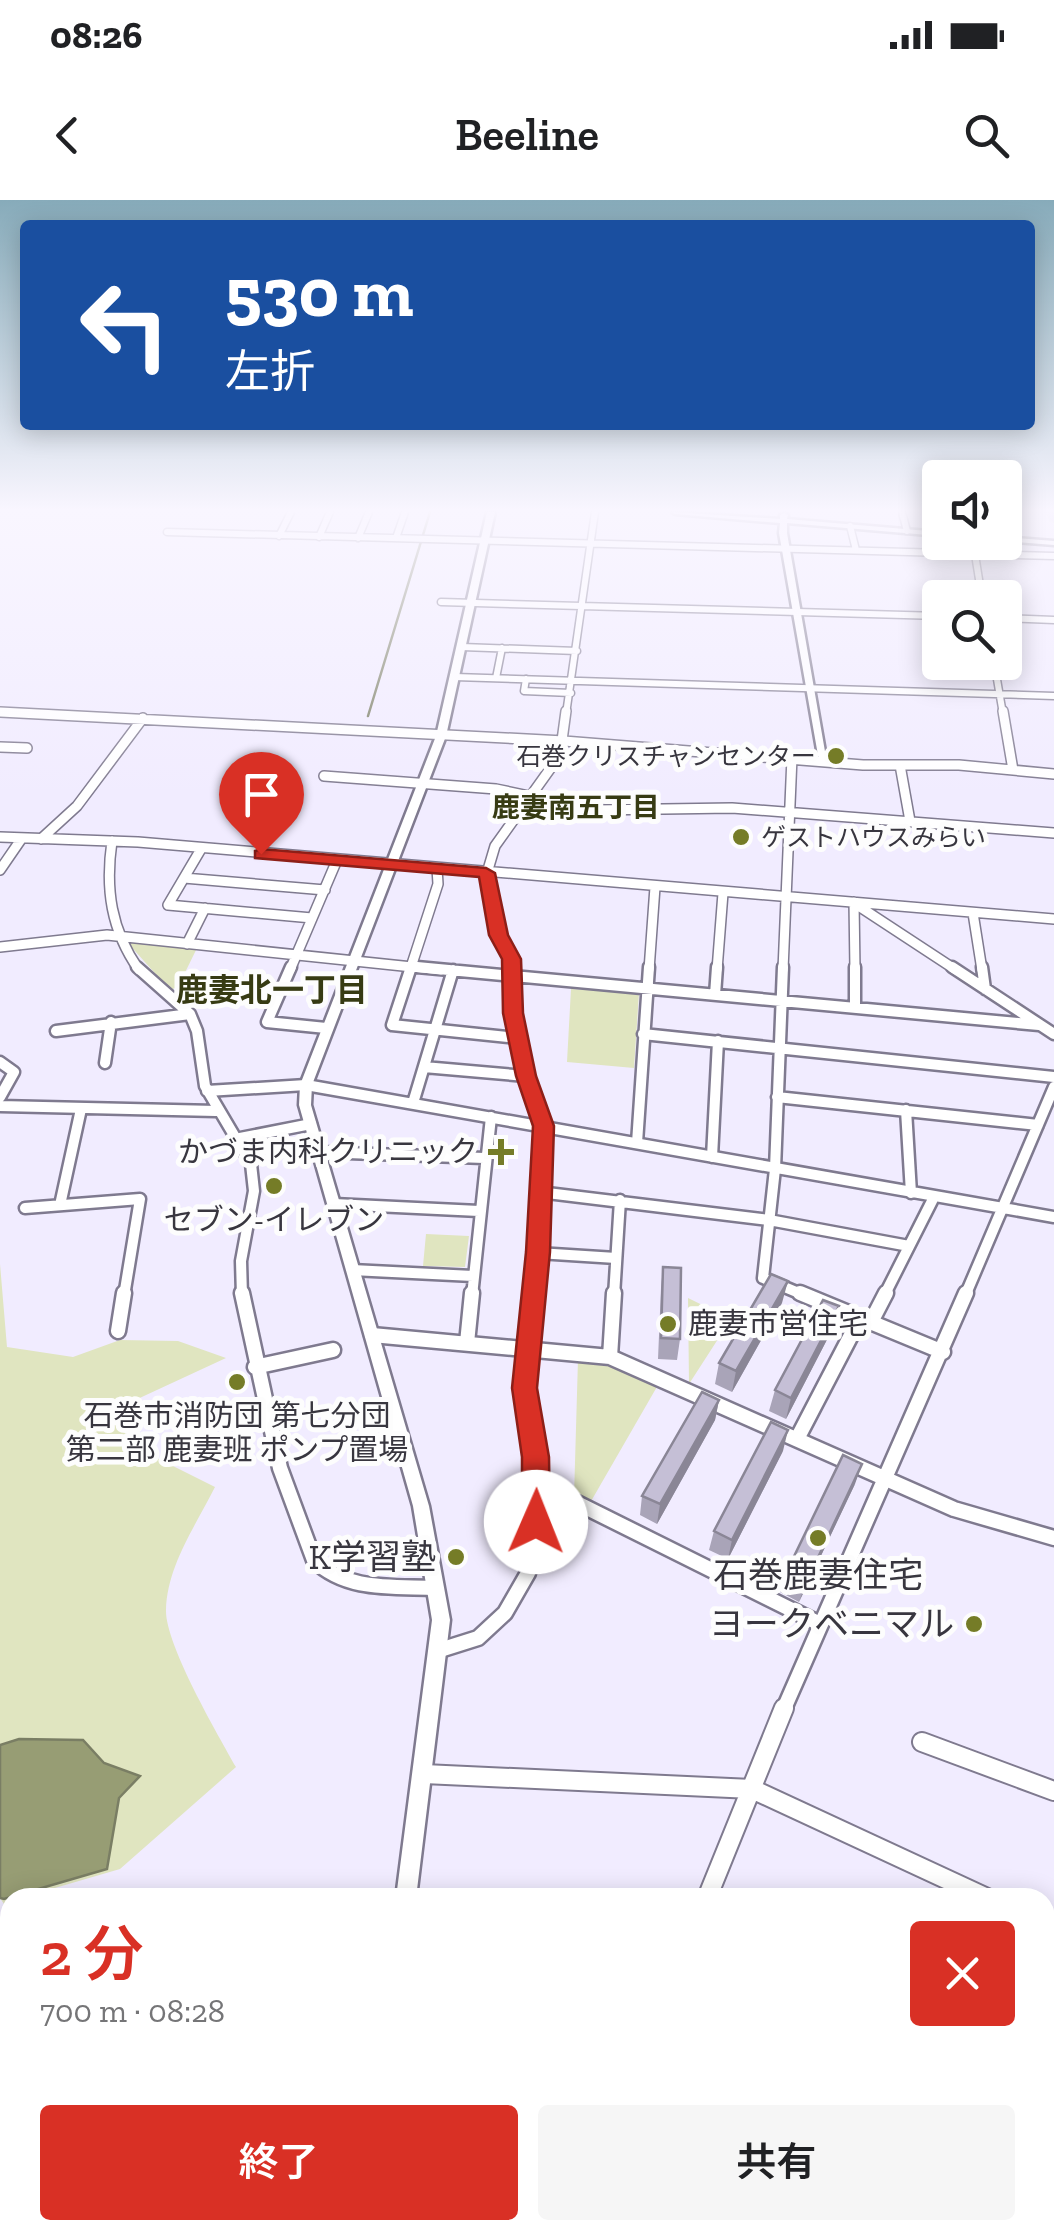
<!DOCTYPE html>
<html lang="ja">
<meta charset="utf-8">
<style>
body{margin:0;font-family:"Zilla Slab","Noto Sans JP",serif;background:#f6f6f6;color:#202124;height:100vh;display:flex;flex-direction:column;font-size:38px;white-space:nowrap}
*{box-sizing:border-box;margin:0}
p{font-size:32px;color:#757577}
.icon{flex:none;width:55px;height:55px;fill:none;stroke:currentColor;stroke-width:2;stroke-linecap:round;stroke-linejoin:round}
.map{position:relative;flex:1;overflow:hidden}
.side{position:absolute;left:0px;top:1688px;width:1055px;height:352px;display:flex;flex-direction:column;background:#fff;border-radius:30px 30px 0 0;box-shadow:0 5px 25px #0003}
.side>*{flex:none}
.top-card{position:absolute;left:20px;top:20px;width:1015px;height:210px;border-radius:10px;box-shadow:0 5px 25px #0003;background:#1a4fa0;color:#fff;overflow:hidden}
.tools{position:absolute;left:922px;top:260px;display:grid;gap:20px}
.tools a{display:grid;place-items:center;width:100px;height:100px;border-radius:10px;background:#fff;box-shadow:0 5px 25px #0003;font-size:50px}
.pin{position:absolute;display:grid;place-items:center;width:85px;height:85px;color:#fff;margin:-102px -42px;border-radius:50% 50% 50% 0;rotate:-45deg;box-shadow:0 0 10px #0007}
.pin .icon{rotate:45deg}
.me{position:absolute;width:110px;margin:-55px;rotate:1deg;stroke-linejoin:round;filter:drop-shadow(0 0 8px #0008)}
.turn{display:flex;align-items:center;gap:35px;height:210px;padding:0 40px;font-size:45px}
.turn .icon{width:130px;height:130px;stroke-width:2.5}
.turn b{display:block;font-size:70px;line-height:85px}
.round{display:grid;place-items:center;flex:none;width:105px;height:105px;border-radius:10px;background:#f6f6f6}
.summary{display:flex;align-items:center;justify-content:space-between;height:170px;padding:0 40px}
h1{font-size:60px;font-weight:600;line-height:75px;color:#d93025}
.primary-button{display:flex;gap:20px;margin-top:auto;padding:20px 40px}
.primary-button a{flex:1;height:115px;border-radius:10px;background:#d93025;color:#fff;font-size:40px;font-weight:600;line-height:115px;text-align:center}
.primary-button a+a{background:#f6f6f6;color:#202124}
.status{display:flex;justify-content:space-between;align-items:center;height:70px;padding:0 50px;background:#fff;direction:ltr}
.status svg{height:28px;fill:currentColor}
header{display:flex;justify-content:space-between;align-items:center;height:130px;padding:0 40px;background:#fff;font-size:45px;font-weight:600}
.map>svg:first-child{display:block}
.green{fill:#e0e5c0}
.water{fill:#979d74;stroke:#7a7e64;stroke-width:2.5}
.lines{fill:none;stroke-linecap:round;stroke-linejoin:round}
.stream{stroke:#7a7e64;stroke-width:2.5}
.minor-far4-casing{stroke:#7f7a8f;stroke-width:9}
.minor-far3-casing{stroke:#7f7a8f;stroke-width:12}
.minor-far2-casing{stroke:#7f7a8f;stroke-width:15}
.minor-far1-casing{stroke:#7f7a8f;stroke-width:19}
.minor-casing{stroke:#7f7a8f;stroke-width:22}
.tertiary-casing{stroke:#7f7a8f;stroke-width:5}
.trunk-casing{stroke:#d7d7d9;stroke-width:4}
.minor-far4{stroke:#fff;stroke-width:6}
.minor-far3{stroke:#fff;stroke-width:9}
.minor-far2{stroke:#fff;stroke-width:10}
.minor-far1{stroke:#fff;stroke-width:14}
.minor{stroke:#fff;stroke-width:18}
.tertiary{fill:#fff;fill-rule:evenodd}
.trunk{fill:#cebcf6;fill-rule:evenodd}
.wall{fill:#a9a4b8}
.shaded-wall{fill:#8a8696}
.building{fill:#c5bfd6;stroke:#8a8696;stroke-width:2.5}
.route{fill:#d93025;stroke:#8d1f18;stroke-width:2.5}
.poi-dot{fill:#757c27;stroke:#fdfdfd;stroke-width:4}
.labels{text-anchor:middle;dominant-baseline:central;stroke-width:10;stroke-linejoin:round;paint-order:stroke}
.far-poi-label{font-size:25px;fill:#38363f;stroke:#fdfdfd;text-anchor:end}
.far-neighbourhood-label{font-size:28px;font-weight:bold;fill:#373b13;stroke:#fdfdfd}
.poi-label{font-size:30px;fill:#38363f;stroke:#fdfdfd}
.neighbourhood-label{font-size:32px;font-weight:bold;fill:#373b13;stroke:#fdfdfd}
.near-poi-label{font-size:35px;fill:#38363f;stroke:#fdfdfd;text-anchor:end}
</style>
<div class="status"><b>08:26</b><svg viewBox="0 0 49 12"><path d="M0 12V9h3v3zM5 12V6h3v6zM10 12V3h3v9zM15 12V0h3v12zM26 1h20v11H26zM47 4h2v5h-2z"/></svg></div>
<header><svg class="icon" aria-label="back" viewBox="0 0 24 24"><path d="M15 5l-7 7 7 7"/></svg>Beeline<svg class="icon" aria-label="search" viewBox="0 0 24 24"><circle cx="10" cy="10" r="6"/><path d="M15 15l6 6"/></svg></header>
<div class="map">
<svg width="1054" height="2038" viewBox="0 0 1054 2038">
<rect width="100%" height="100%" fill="#f1ecff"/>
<path class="green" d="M126 741 197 748 178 787 170 790Z
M571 789 639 793 634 868 567 862Z
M426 1034 469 1036 465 1067 423 1066Z
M0 1064 7 1147 73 1157 120 1140 178 1141 226 1158 131 1202 141 1250 215 1287C196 1325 167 1366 166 1410 165 1444 218 1535 236 1567L120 1669 24 1697 10 1698 4 1704 0 1698 107 1669C117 1609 126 1587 82 1540L19 1539 0 1545Z
M688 1098 731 1119 689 1184Z
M578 1159 608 1162 658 1185 590 1303 574 1297Z"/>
<path class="water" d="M19 1539 83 1540 104 1563 140 1576 119 1598 107 1669 4 1699 0 1698V1545Z"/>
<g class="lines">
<path class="stream" d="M1005 313 1021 337
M368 516 430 312"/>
<g class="minor-far4-casing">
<path id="minor-far4" d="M902 312 907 331
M850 326 856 350
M167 332 1054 356
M279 336 291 312
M319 337 330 312
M358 338 369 312
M396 338 405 312
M973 342 982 398
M441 402 940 416
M1005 418 1054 420
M462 447 577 451
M994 462 1003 514
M455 477 1054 496
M496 478 502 448
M526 479 524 491 571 493
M0 512 37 514
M566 514 595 312"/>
</g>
<g class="minor-far3-casing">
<path id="minor-far3" d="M1003 511 1013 570
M0 512 564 541 863 565H959L1054 574
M0 547 27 548
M900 565 910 621
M324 576 496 589 595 610 732 608 1054 633
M0 637 138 642 1054 719
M41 639 77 606 143 518
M112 641C105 689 111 730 139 770
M201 649 168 705 312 718
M0 670 22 638
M184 678 325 690
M854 702 855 770
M857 705 956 770
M973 713 982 770
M187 744 205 708
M0 747 107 735 441 770
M290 770 337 660
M410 770 438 684 437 668
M511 770 487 692V673L495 646 560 555 566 511
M649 770 655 687
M717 770 723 693
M783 770 792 557"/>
</g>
<g class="minor-far2-casing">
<path id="minor-far2" d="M137 767 190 814 197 831 205 886 251 964 254 991 241 1061 242 1096
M291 767 267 822 326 828
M411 767 392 825 518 838
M417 767 1039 825
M511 767 513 813 526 876 543 926 534 1096
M783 767 775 969 763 1078 806 1096
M855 767V808
M952 767 1054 834
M982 767 985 789
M715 795 717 767
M56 831 190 814
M643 834 1054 877
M0 862 14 872 0 897
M105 863 111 822
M424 867 526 876
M207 891 306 885 1054 1017
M777 897 1038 925
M413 903 453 770
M0 906 216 911
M906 910 911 993
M240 938 311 924
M637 943 649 767
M320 952 484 958
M712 957 718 841
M539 992 769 1020 909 1046
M334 1004 479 1011
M60 1005 81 909
M25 1008 140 999 124 1096
M538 1053 616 1058
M352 1070 473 1076
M472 1096 491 917
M614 1096 620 1000
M884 1096 934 997
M965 1096 1054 887"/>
</g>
<g class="minor-far1-casing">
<path id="minor-far1" d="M242 1093 280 1268 314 1360C347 1392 393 1386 436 1388
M800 1093 943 1152
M871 1122 886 1093
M118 1131 124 1093
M372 1135 610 1157 954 1309 1054 1338
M467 1143 472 1093
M610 1157 614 1093
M255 1167 333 1150
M797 1239 860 1118
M538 1294 577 1303 818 1423
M440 1450 478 1438 505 1413 528 1373 538 1294 524 1188 534 1093
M783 1511 966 1093"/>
</g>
<g class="minor-casing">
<path id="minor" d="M922 1542 1054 1591
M424 1574 752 1589 987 1698
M707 1698 784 1508
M1045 1722 1054 1726
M369 2030 371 2038
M558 2038 561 2030"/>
</g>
<g class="tertiary-casing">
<path id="tertiary" d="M487 312H495L446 536 312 885 311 905 429 1306 450 1420 416 1698H396L432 1420 413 1306 299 905 300 885 436 536Z
M672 312 780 319V315L784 313 788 315 787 319 940 332V336L787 323V333L827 563 819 561 779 333 780 323 675 314Z
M1005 337 1054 341V345L1005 341Z
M97 2030H121L117 2038H93Z"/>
</g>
<g class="trunk-casing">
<path id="trunk" d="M1048 312H1054V321L1051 320Z"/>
</g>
<use href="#minor-far4" class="minor-far4"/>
<use href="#minor-far3" class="minor-far3"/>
<use href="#minor-far2" class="minor-far2"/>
<use href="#minor-far1" class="minor-far1"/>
<use href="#minor" class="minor"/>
<use href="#tertiary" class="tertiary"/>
<use href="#trunk" class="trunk"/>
</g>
<path class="wall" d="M663 1067 680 1139 677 1160 658 1159 661 1088Z
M782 1103 732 1192 715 1184 719 1163Z
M833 1128 786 1219 769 1211 775 1190Z
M719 1200 715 1220 657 1324 640 1315 642 1296Z
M783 1251 728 1359 709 1350 714 1331Z
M855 1284 799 1402 780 1392 786 1373Z"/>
<path class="shaded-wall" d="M788 1081 782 1103 732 1192 736 1171Z
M839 1106 833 1128 786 1219 791 1198Z
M719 1200 715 1220 657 1324 660 1304Z
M788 1230 783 1251 728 1359 732 1340Z
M862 1264 855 1284 799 1402 806 1383Z"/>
<path class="building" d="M663 1067 681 1068 680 1139 661 1138Z
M771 1074 788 1081 736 1171 719 1163Z
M823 1100 839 1106 791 1198 775 1190Z
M702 1192 719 1200 660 1304 642 1296Z
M771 1222 788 1230 732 1340 714 1331Z
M843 1255 862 1264 806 1383 786 1373Z"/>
<linearGradient id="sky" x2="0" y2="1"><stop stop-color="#87abba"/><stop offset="0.52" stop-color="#f9f6ff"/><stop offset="1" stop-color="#f9f6ff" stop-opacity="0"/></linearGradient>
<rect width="1054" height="597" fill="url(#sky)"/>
<path class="route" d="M261 649 486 668 495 673 508 735 521 759 523 813 536 876 554 926 550 1052 537 1188 549 1257 550 1322 545 1331 536 1334 526 1331 522 1322V1257L512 1188 526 1052 533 926 516 876 503 813 502 759 489 735 479 677 255 658V651Z"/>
<g class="poi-dot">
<circle cx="836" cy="556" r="10"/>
<circle cx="741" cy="637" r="10"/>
<path d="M496 937h10v10h10v10h-10v10h-10v-10h-10v-10h10z"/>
<circle cx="274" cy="986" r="10"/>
<circle cx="668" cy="1124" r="10"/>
<circle cx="237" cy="1182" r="10"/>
<circle cx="818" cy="1338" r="10"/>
<circle cx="456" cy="1357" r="10"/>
<circle cx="974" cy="1424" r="10"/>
</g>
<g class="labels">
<g class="far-poi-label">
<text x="816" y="556">石巻クリスチャンセンター</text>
<text x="761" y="637" text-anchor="start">ゲストハウスみらい</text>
</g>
<g class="far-neighbourhood-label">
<text x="576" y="607">鹿妻南五丁目</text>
</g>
<g class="poi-label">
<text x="478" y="952" text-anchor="end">かづま内科クリニック</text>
<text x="274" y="1020">セブン-イレブン</text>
<text x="688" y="1124" text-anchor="start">鹿妻市営住宅</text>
<text x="237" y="1216">石巻市消防団 第七分団<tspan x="237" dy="34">第二部 鹿妻班 ポンプ置場</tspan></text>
</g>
<g class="neighbourhood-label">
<text x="272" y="790">鹿妻北一丁目</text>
</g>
<g class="near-poi-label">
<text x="436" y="1357">K学習塾</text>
<text x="818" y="1375" text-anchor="middle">石巻鹿妻住宅</text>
<text x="954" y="1424">ヨークベニマル</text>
</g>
</g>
</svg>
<div class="tools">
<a><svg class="icon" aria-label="sound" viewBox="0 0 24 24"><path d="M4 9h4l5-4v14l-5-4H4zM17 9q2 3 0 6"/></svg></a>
<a><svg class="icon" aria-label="search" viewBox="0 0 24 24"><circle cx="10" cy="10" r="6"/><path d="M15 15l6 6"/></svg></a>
</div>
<div class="pin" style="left:261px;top:654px;background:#d93025"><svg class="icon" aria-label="arrive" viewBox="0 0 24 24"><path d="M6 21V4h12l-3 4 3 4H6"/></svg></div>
<svg class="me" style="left:536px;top:1322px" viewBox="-20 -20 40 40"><circle r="19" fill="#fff"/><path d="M0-13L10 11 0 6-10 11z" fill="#d93025"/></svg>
<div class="top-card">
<div class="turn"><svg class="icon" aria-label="left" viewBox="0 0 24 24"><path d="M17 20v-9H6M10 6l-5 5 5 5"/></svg><div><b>530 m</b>左折</div></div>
</div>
<section class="side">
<div class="summary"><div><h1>2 分</h1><p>700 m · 08:28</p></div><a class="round" style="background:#d93025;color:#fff"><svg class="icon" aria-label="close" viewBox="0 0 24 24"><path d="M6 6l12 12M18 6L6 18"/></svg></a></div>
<div class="primary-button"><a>終了</a><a>共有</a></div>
</section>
</div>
